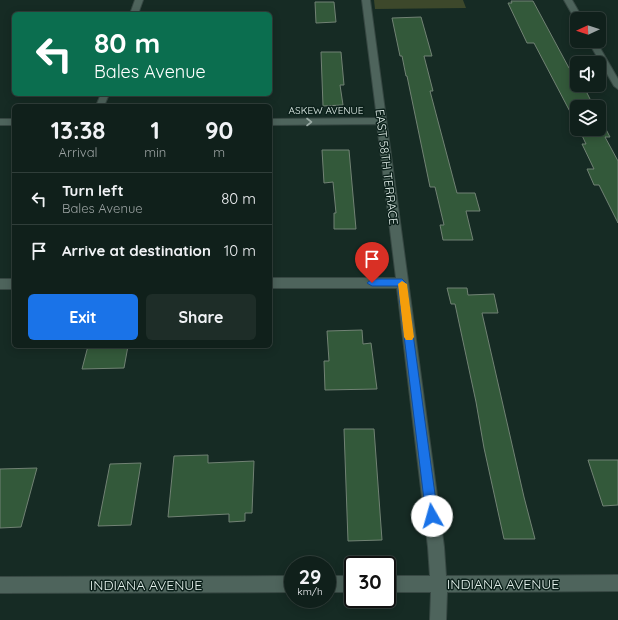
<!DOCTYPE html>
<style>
body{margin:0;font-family:Quicksand,sans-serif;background:#1e2d28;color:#f1f3f6;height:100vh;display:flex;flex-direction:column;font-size:15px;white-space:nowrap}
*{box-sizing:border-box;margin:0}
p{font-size:13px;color:#9ca3a3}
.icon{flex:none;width:22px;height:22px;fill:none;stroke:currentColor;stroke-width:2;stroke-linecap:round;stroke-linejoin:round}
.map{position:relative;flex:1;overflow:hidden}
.drawer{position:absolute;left:12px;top:104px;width:260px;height:244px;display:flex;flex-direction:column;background:#10201b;border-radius:6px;box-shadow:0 2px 10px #0003,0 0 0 1px #303e3a}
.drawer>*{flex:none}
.top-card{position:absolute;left:12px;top:12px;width:260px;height:84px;border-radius:6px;box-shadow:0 2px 10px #0003,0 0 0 1px #303e3a;background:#0b6e4f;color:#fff;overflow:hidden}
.needle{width:26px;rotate:267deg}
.controls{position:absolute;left:570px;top:12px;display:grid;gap:8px}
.controls a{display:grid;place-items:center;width:36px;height:36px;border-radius:6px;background:#10201b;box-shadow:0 2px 10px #0003,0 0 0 1px #303e3a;font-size:20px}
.speed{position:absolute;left:284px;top:556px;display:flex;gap:8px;font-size:20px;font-weight:700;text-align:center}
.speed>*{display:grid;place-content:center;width:52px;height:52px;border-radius:50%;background:#10201b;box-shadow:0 2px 10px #0003,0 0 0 1px #303e3a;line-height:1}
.speed small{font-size:10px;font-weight:400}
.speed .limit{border:2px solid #111;border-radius:6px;background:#fff;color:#111}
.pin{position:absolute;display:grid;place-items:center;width:34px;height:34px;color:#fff;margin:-41px -17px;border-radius:50% 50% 50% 0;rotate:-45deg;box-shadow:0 0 4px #0007}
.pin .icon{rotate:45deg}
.me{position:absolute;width:44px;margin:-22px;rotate:353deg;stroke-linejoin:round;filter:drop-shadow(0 0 3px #0008)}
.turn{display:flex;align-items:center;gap:14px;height:84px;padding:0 16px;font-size:18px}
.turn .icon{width:52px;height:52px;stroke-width:2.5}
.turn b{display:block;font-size:28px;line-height:34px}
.eta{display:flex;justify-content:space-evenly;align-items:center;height:68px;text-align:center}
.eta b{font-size:24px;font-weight:700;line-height:28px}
.primary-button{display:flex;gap:8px;margin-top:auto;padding:8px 16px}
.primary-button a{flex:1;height:46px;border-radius:6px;background:#1a73e8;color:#fff;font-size:16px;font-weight:700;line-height:46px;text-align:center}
.primary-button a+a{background:#1e2d28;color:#f1f3f6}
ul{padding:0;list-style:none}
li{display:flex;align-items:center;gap:12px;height:52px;padding:0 16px;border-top:1px solid #303e3a}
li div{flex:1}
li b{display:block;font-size:15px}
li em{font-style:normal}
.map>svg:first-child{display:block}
.green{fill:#3d482b}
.building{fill:#33593a;stroke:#718274}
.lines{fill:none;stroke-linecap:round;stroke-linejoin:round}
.minor-casing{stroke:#374843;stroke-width:2}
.minor{fill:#4e645c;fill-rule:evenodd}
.oneway{stroke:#99aaa4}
.route{fill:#1a73e8;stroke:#114b97}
.slow{fill:#f59e0b}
.labels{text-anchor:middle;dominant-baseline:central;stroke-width:3;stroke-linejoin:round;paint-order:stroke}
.far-street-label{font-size:10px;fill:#e4f1ec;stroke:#0c211b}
.street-label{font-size:12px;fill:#e4f1ec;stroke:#0c211b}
.near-street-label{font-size:14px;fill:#e4f1ec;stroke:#0c211b}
</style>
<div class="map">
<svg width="618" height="620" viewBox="0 0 618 620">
<rect width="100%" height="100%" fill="#162b24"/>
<path class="green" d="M374 0H463L466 8 375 9Z"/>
<path class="building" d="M511 1H533L569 68H577V85H583L594 107H577V125L534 43H527L508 3H512Z
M315 2H334L336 22 316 23Z
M421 17 432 56H424L433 91H430L457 193H475L480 211H466L473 240H443L440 225H444L435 187H430L407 76H406L402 56H400L392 18Z
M321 52H341L344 85H340L343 105 323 106Z
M599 116 610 137H605L618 161V223L599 185H594L587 169H594L582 144H586L579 129H599Z
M322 150H349L356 229H334V213H336L333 182 324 183Z
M447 288H467L468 295 494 294 498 313H482L524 497 535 539H504L484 448 476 402 455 304H451Z
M362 330 363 344 371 343 377 389 325 390 324 361H329L327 331Z
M88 346H128L124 368 82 369Z
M344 429H374L382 540 348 541Z
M208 455V463L254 461 252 513H245V521L229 522V514L168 517 174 456Z
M588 460H618V505L603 506Z
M141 463 131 525 98 526 110 464Z
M37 468 21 527 0 528V469Z"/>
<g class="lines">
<g class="minor-casing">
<path id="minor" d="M135 0H143L138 14H130Z
M362 0H370L444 547 446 576 618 575V591L447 592 446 620H430L431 592H387V576H430L428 547 397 288H270V278H396L377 124 270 125V119L377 118Z
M564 0H572L583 19H577L576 21Z
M588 41H596L618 79V89L614 86Z
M101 94H109L104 106H96Z
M0 119H14V125H0Z
M0 279H14V289H0Z
M293 576V592L0 593V577Z
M327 576H353V592H327Z"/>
</g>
<use href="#minor" class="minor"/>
</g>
<defs><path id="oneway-chevron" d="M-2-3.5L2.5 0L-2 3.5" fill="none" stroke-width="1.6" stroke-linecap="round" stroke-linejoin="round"/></defs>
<use class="oneway" href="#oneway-chevron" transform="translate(309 122)"/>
<path class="route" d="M372 279H402L406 283 438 516 436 520 432 522 428 520 426 516 398 286H372L367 283Z"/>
<path class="slow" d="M402 281 407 284 414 337 412 340H406L404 337 398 284Z"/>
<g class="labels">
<g class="far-street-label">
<text x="326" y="110">ASKEW AVENUE</text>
</g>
<g class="street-label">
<text transform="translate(387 167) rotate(83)">EAST 58TH TERRACE</text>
</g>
<g class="near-street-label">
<text x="503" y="584">INDIANA AVENUE</text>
<text x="146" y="585">INDIANA AVENUE</text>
</g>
</g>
</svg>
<div class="controls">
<a><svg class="needle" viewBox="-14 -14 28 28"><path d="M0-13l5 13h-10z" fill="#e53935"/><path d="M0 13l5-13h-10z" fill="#9ca3a3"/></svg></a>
<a><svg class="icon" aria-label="sound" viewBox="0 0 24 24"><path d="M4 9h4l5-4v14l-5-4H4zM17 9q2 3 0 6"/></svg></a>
<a><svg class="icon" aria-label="layers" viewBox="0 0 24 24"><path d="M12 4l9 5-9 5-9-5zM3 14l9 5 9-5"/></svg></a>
</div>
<div class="speed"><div>29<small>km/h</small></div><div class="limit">30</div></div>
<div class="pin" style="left:372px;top:283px;background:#d93025"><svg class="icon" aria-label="arrive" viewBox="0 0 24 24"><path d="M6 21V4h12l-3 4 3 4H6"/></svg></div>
<svg class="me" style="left:432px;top:516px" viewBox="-20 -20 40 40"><circle r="19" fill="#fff"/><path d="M0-13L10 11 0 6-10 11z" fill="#1a73e8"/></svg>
<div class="top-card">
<div class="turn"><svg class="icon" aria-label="left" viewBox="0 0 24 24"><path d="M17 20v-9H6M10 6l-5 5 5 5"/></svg><div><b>80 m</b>Bales Avenue</div></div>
</div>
<section class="drawer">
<div class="eta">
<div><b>13:38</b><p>Arrival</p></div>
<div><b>1</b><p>min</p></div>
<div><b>90</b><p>m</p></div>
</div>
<ul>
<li><svg class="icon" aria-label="left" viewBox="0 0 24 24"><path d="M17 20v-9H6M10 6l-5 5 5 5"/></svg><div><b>Turn left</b><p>Bales Avenue</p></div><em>80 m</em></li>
<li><svg class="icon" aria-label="arrive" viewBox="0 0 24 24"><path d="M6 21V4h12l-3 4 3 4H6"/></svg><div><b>Arrive at destination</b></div><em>10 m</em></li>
</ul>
<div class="primary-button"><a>Exit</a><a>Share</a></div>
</section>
</div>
